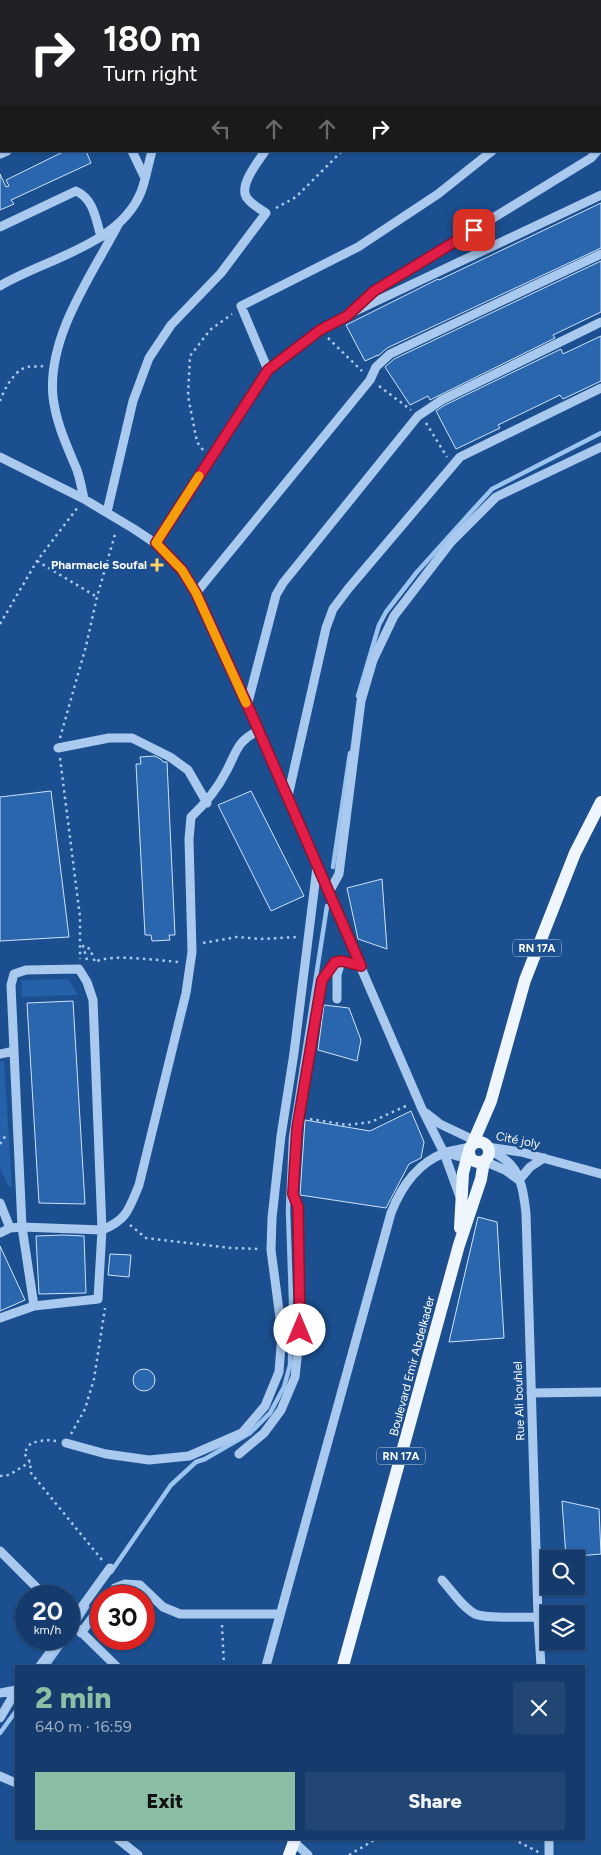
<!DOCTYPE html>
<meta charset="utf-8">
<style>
body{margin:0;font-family:Figtree,sans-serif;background:#214673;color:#f1f3f6;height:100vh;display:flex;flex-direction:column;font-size:19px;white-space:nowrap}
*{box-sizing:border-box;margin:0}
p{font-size:16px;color:#9dadc1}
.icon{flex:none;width:28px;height:28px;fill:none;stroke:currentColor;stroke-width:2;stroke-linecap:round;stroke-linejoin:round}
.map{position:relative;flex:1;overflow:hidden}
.details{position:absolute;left:15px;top:1665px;width:570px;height:175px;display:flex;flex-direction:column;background:#143b6b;border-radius:0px;box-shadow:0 1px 4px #0004,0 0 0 1px #33557e}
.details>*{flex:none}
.banner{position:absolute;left:0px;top:0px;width:601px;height:152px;box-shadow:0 1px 4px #0004,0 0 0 1px #33557e;background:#202124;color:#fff;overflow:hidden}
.controls{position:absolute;left:540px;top:1550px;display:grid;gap:10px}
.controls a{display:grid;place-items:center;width:45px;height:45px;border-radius:0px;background:#143b6b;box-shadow:0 1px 4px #0004,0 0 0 1px #33557e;font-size:25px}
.speed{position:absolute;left:15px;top:1585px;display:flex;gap:10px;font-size:25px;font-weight:700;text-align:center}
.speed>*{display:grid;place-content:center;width:65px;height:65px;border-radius:50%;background:#143b6b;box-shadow:0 1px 4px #0004,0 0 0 1px #33557e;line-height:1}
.speed small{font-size:12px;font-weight:400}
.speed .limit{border:8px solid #d22;background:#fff;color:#111}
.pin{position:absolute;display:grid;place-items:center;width:42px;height:42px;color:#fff;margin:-21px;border-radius:10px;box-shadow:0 2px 8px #0006}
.me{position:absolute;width:55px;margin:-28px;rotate:0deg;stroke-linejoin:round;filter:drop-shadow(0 0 4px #0008)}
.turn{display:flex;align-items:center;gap:18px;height:105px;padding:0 20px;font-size:22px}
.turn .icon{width:65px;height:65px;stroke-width:2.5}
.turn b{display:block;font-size:35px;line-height:42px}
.lanes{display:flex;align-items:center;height:48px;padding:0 20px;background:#0003;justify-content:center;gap:25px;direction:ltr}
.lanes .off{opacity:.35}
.round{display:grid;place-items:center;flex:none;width:52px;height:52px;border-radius:0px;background:#214673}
.summary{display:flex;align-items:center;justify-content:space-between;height:85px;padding:0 20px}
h1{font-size:30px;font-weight:800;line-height:38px;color:#8abfa5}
.button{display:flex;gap:10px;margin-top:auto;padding:10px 20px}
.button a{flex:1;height:58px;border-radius:0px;background:#8abfa5;color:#111;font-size:20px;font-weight:800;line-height:58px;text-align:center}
.button a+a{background:#214673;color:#f1f3f6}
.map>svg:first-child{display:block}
.green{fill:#2461a8}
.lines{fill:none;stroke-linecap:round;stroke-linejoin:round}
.stream{stroke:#9cc4f0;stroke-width:4.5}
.building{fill:#2a66ad;stroke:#cfe3fa}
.path{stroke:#a9c9ee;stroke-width:2.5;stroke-dasharray:2.5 4;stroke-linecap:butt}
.minor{stroke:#a9c9ee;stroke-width:9}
.major{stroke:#f0f6ff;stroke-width:12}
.route-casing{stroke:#92132f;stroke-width:12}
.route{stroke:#e11d48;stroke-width:9}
.slow{stroke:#f59e0b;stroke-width:9}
.poi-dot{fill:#ffd166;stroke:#1b4f8f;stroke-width:2}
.labels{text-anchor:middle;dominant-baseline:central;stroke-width:5;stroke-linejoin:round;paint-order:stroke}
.shield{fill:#1b4f8f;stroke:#bbcadd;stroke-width:1}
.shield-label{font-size:11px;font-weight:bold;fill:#fff}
.poi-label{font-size:12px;font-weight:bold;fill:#fff;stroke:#1b4f8f;text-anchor:end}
.street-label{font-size:12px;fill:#fff;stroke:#1b4f8f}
</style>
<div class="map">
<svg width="601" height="1855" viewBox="0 0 601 1855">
<rect width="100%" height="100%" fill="#1b4f8f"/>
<path class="green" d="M68 979 78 995 22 997 21 980Z
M4 1061 12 1187 8 1186 0 1168V1062Z"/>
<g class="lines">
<path class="stream" d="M358 696 379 625 386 612 417 572 471 512 492 489 601 433
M333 867 350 753
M111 1572 171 1485 196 1462 205 1459 250 1433 270 1413 284 1387 290 1365 291 1300 288 1210 291 1138 327 906
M69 1635 87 1607
M47 1666 66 1639
M0 1733 16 1711"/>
</g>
<path class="building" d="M65 151H86L91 163 11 200 14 204 0 210V174L6 187 9 186 6 180Z
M601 203V248L387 348 378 356V355L365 361 346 325 438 279 439 280Z
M601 261V312L553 335 555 338 430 400 428 396 410 405 385 367 394 359Z
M601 336V381L563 399 560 395 498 425 500 428 456 449 436 411 445 405 561 349 563 354Z
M155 756 162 760 163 762H167L175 935H169L170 940 152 941 151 935H145L136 764H141L140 757Z
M51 791 69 937 0 941V797Z
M251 791 304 896 271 911 218 805Z
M382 879 387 949 358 939 347 888Z
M73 1001 85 1204 39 1203 27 1003Z
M324 1005 349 1008 361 1040 357 1061 318 1050Z
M411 1111 424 1142 421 1158 409 1164 386 1208 300 1195 305 1120 370 1131Z
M478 1217 497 1222 504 1338 449 1342Z
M63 1235 84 1236 86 1293 39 1294 36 1236Z
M0 1246 25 1300 0 1311Z
M110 1254 131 1255 129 1277 108 1275Z
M133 1380a11 11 0 1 1 22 0a11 11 0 1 1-22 0Z
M562 1501 599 1509 601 1554 566 1557Z"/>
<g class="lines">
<path class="path" d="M276 208 296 197 342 151
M328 338 362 371
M379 386 411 410
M0 401C4 390 14 370 27 367 32 366 38 367 43 366
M426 423 447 457
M203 450 197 442 188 396 190 356 210 330 232 314
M37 561 97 597
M0 624 37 561 78 507
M60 738 86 646 97 597 116 531
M60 758 80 917V959
M203 943 237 937 261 939 297 937
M87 960 83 946 90 949 95 962C111 953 160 961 180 962
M310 1119 347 1125 371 1122 408 1105
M0 1144 6 1135
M130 1225 146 1238 231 1248 260 1249
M71 1434 85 1409 94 1379 105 1308
M56 1441 46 1440 31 1443 24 1453 30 1462 31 1473 102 1560
M0 1476 9 1475 30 1462
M222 1625 224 1666
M513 1839 540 1853
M349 1855 376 1839"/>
<path class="minor" d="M69 1 70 0
M196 1V0
M287 1 288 0
M361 1V0
M484 1V0
M600 29 601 27
M0 71 1 70
M600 71H601
M0 98 1 97
M132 151 145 178
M0 154 7 151
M0 227 76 191C94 199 96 220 101 237
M0 286C45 259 120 245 141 192 146 179 148 165 152 151
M355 309 374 291 591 158 597 151
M268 370 241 306 358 247 438 194 492 151
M0 457 84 499 134 529 155 543 182 571 196 593 251 713 422 1109 444 1153 460 1197
M84 499C82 489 80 479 77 470 67 446 56 423 53 397 47 337 91 276 118 225
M107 512 133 401 149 358 171 325 221 273 266 213C260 209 251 204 247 198 238 186 258 162 265 151
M155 543 268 370 320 330 347 315 601 195
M196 593 370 380 376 367 390 354 601 254
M247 706 276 595 283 583 418 416 442 400 601 322
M58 748 109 738H132L170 757 188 770 207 803
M288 796 326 628 333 609 348 589 460 457 601 388
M329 892 339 874 361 701 373 660 394 616 451 542 496 497 601 447
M337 999V975L341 961 361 966
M0 1054 14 1051
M426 1113 440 1124 480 1143
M487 1147 521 1152 601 1174
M488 1149C496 1154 505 1158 511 1165 522 1177 524 1197 526 1213L538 1617 541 1666
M447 1153 474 1161
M484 1161 505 1170 519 1180
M519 1180 530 1167 544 1158
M0 1203 10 1228
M0 1233 10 1228 22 1227 102 1230 93 1000 87 982 79 969 26 970 14 974 11 985 22 1227 34 1306 98 1299 102 1230C127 1220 129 1209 139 1185L186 993 192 952 189 839 191 817C206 803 218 788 227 770 237 751 237 741 258 731
M0 1318 34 1306
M531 1393 601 1392
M66 1443 106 1454 149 1460 189 1456 242 1433 265 1406 279 1372 282 1333 271 1250 272 1218 281 1136 294 1053 317 867
M239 1454 264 1433 281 1410 295 1377 300 1330 298 1207 293 1194 297 1129 322 980 335 962 341 961
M0 1551 45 1596
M442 1580C452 1591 462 1607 475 1614 487 1619 523 1617 538 1617
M109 1596 115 1588 125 1584 140 1585 163 1607 180 1614H280
M69 1620 116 1666
M69 1625 110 1568
M81 1633 101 1606
M40 1666 60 1639
M266 1666 391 1213C401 1187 416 1164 444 1153 452 1150 462 1149 471 1147
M0 1693 16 1690
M0 1718 16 1691
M0 1776 16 1783
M118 1839 138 1855
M291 1839 308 1855
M549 1839V1855"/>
<path class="major" d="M469 1152a10 10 0 1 1 20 0a10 10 0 1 1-20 0Z
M472 1145 491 1101 525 980 575 853 601 802
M460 1228 463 1173 469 1151
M343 1666 459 1245 481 1179 484 1161
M289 1855 295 1839"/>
</g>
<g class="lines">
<g class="route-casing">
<path id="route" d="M300 1330 298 1207 293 1194 297 1129 322 980 335 962 342 961 361 966 251 713 196 593 182 570 156 543 268 370 320 330 347 316 374 291 474 230"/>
</g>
<use href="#route" class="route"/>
<path class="slow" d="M199 476 156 543 182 570 196 593 246 703"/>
</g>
<path class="poi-dot" d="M154.5 557.5h5v5h5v5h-5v5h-5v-5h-5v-5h5z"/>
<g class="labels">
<g class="shield">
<rect x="513" y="939.5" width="48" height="17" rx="4"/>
<rect x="377" y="1447.5" width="48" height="17" rx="4"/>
</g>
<g class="shield-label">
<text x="537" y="948">RN 17A</text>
<text x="401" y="1456">RN 17A</text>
</g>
<g class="poi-label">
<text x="147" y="565">Pharmacie Soufal</text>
</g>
<g class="street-label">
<text transform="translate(518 1140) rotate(11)">Cité joly</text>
<text transform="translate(412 1366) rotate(-75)">Boulevard Emir Abdelkader</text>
<text transform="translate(519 1401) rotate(-92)">Rue Ali bouhlel</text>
</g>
</g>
</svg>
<div class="controls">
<a><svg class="icon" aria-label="search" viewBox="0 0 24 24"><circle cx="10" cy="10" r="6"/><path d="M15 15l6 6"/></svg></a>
<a><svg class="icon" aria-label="layers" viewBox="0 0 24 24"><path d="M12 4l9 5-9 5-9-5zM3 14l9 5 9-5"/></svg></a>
</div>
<div class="speed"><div>20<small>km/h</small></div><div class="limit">30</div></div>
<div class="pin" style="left:474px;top:230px;background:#d93025"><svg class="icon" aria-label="arrive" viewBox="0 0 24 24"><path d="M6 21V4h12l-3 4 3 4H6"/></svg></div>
<svg class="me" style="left:300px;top:1330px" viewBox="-20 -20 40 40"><circle r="19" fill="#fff"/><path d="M0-13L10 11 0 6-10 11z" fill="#e11d48"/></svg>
<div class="banner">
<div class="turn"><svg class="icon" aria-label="right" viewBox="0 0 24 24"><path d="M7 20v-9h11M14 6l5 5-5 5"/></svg><div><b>180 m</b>Turn right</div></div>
<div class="lanes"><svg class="icon off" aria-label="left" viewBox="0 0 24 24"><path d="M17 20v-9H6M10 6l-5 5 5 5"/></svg><svg class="icon off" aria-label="ahead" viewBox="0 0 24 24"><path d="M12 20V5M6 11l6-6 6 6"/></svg><svg class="icon off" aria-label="ahead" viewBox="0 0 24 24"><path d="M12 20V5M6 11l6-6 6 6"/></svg><svg class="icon" aria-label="right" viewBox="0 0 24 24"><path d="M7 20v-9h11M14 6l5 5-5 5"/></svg></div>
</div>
<section class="details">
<div class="summary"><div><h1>2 min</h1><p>640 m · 16:59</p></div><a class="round"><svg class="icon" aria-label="close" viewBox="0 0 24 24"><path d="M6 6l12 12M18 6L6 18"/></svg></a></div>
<div class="button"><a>Exit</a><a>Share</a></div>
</section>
</div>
